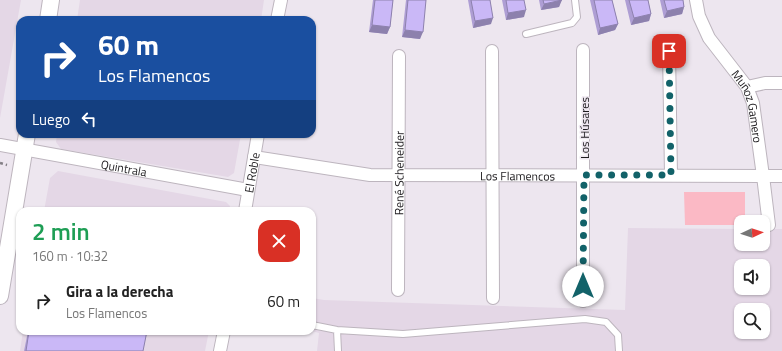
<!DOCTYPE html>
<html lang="es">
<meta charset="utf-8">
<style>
body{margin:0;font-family:"Titillium Web",sans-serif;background:#f6f6f6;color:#222;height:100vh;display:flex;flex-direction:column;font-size:15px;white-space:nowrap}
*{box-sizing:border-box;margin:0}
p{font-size:13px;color:#767676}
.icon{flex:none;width:22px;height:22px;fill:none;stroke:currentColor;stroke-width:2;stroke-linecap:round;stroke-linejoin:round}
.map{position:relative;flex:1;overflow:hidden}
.sheet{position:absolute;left:16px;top:207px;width:300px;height:128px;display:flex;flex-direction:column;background:#fff;border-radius:12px;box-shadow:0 1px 3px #0004}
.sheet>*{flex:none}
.top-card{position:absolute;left:16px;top:16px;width:300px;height:122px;border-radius:12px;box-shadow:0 1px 3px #0004;background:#1a4fa0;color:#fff;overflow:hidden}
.needle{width:26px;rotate:86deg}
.tools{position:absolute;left:734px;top:215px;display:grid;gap:8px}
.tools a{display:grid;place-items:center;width:36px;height:36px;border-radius:8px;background:#fff;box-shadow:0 1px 3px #0004;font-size:20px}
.pin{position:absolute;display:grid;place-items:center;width:34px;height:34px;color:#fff;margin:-17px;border-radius:8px;box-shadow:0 2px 6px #0006}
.me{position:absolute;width:44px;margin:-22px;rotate:0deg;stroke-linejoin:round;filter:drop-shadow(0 0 3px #0008)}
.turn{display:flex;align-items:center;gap:14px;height:84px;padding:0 16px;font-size:18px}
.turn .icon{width:52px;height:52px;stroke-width:2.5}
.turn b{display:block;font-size:28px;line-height:34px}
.then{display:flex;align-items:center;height:38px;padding:0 16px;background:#0003;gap:8px;font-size:15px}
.round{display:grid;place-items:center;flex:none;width:42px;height:42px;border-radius:12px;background:#f6f6f6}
.summary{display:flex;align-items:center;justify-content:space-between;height:68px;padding:0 16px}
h1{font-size:24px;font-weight:600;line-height:30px;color:#1e9e55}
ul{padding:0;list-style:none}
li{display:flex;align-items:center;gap:12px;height:52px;padding:0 16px}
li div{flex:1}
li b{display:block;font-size:15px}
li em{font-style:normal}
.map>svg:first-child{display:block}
.built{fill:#e4d7e6;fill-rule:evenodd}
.green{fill:#fbb9c5}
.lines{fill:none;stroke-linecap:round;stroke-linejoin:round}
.service-casing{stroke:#bdb5be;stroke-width:8}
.minor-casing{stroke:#bdb5be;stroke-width:14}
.secondary-casing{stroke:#bdb5be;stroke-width:18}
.path{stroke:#837f85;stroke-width:2.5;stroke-dasharray:3 3;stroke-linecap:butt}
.service{stroke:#fff;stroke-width:6}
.minor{stroke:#fff;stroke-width:12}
.secondary{stroke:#fff;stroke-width:16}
.wall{fill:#ae9ed4}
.shaded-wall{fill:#8d81ad}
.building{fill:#cab8f7;stroke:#8d81ad}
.route{stroke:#126269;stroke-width:7;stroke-dasharray:0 12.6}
.labels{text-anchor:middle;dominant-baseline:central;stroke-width:3;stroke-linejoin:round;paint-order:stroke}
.street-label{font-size:12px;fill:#1d1b1e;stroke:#ede6ef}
</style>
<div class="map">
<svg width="782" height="351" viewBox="0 0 782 351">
<rect width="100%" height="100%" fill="#ede6ef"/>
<path class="built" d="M0 0H21L0 118Z
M80 0H264L261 20H77Z
M57 134H241L234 173 228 177 61 149 56 142Z
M58 171 226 202 230 206 229 211H44L50 178Z
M628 228 741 229V244H763V229H782V351H317L319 333 312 331V298L324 300 382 302 625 310ZM741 266H763V288H741ZM741 310H763V332H741Z
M23 331H209L205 351H20Z"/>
<path class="green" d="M684 192H745V222H741V225H685Z"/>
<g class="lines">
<g class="service-casing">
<path id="service" d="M526 34 572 23 577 17 575 0
M312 325 337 330 403 334 585 319 606 322 618 335 619 351
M337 330 338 351"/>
</g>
<g class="minor-casing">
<g id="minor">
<path id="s1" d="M696 0 699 16 709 38 747 87 753 103 763 176 769 225"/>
<path d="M277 20 281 0"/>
<path d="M492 51 493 298"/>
<path d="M669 51 671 175"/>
<path d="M747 87 765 83H782"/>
<path id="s2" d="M0 145 248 190"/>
<path id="s3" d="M254 157 370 175 782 176"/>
<path id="s4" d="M245 211 258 134"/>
<path id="s5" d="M398 290 399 56"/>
<path d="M583 301V50"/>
<path d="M220 351 224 331"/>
</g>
</g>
<g class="secondary-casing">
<path id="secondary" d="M48 20 51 0
M0 296 27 134"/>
</g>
<path class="path" d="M0 163 7 165"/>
<use href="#service" class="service"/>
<use href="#minor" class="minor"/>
<use href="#secondary" class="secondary"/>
</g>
<path class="wall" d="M373 0H393L390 27 387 34 369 32Z
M406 0H426L420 39 402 37Z
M468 0H490L491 24 473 28Z
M502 0H524V17L506 20Z
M539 0H561L559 7 541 10Z
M590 0H612L618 24 615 30 598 35Z
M625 0H648L651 14 649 21 631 25Z
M660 0H683L684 7 682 14 664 18Z
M28 331H147L143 351H24Z"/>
<path class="shaded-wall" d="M562 0 559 7 541 10 544 4Z
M684 7 682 14 664 18 667 11Z
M526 10 524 17 506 20 508 13Z
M651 14 649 21 631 25 634 18Z
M493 18 491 24 473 28 475 21Z
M618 24 615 30 598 35 600 28Z
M372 25 390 27 387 34 369 32Z
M405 30 423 32 420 39 402 37Z"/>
<path class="building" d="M375 0H393L390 27 372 25Z
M408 0H426L423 32 405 30Z
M471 0H490L493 18 475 21Z
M506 0H524L526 10 508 13Z
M543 0H562L544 4Z
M594 0H612L618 24 600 28Z
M629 0H648L651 14 634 18Z
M664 0H683L684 7 667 11Z
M29 331H147L143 351H26Z"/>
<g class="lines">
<path class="route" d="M583 286 584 175H671L669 51"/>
</g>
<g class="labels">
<g class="street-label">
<text stroke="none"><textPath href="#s1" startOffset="121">Muñoz Gamero</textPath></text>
<text transform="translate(584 128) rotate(-90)">Los Húsares</text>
<text stroke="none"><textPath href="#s2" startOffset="126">Quintrala</textPath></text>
<text stroke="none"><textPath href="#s4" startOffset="39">El Roble</textPath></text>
<text stroke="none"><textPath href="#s5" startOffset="117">René Scheneider</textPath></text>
<text stroke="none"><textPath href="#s3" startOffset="265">Los Flamencos</textPath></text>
</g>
</g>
</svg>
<div class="tools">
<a><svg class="needle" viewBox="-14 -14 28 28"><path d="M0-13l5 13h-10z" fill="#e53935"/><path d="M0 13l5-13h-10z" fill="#767676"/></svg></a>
<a><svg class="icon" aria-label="sound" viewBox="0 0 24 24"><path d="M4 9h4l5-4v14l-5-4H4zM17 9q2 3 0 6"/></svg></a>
<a><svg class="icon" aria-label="search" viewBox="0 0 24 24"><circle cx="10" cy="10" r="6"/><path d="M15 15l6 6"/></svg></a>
</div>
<div class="pin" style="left:669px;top:51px;background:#d93025"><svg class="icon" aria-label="arrive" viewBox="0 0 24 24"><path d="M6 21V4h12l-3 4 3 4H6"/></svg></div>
<svg class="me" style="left:583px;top:286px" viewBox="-20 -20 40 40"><circle r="19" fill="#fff"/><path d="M0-13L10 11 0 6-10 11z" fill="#126269"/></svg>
<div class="top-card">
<div class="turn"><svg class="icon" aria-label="right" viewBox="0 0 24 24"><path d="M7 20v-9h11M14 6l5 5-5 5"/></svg><div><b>60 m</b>Los Flamencos</div></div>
<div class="then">Luego<svg class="icon" aria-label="left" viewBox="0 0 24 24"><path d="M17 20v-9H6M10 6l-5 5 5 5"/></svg></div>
</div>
<section class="sheet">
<div class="summary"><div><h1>2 min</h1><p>160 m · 10:32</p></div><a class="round" style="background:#d93025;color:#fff"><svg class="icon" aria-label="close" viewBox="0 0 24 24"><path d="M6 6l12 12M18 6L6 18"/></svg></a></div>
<ul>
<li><svg class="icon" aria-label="right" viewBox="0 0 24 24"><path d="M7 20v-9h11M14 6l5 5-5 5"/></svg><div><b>Gira a la derecha</b><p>Los Flamencos</p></div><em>60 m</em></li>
</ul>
</section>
</div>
